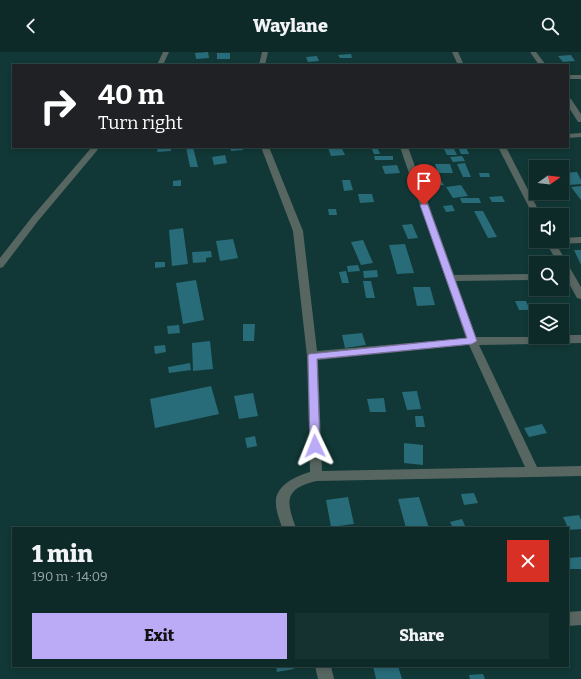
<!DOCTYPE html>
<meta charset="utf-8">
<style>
body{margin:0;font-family:Bitter,serif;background:#163230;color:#f1f3f6;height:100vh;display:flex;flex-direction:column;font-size:15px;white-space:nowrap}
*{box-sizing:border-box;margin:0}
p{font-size:13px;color:#9aa7a8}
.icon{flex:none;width:22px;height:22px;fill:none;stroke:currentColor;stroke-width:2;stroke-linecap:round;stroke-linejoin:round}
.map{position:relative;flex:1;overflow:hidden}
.side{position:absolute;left:12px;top:475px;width:557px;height:140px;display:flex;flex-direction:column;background:#0d2a28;border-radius:0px;box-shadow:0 2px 6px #0003,0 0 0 1px #2d4645}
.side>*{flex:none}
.hud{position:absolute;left:12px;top:12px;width:557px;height:84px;border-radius:0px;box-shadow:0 2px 6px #0003,0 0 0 1px #2d4645;background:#202124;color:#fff;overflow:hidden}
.needle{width:26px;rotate:76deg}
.fabs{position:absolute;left:529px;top:108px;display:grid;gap:8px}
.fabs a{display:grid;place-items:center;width:40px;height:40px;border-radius:0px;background:#0d2a28;box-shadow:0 2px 6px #0003,0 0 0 1px #2d4645;font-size:20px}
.pin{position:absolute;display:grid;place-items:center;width:34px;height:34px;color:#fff;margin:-41px -17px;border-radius:50% 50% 50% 0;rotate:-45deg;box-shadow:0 0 4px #0007}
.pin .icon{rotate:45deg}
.me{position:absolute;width:44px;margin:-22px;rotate:358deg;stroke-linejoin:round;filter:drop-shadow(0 0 3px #0008)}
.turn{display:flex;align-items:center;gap:14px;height:84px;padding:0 20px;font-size:18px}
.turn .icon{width:52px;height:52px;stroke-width:2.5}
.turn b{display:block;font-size:28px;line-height:34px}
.round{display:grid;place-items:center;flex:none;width:42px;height:42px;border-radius:0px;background:#163230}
.head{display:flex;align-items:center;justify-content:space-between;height:68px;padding:0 20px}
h1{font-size:24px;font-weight:800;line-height:30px}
.primary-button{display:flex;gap:8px;margin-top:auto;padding:8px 20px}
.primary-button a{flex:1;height:46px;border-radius:0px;background:#bbaaf6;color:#111;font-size:16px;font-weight:800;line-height:46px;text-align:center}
.primary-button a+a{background:#163230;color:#f1f3f6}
header{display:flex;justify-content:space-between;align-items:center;height:52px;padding:0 20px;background:#0d2a28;font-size:18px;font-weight:800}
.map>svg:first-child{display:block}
.building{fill:#286c79}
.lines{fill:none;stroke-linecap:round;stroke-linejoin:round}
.minor{fill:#586661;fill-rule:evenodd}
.route{fill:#bbaaf6;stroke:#7a6ea0}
</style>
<header><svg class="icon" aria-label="back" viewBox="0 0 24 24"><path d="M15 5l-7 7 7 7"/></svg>Waylane<svg class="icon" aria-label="search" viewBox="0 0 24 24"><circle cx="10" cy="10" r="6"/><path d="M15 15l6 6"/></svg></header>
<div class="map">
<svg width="581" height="627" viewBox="0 0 581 627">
<rect width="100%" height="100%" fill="#113836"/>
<path class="building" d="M208 0 209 6 196 7 195 1Z
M217 1H230V7H217Z
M351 2 352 6H340L338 3Z
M571 3 575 9 563 10 558 4Z
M317 4 319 9 308 10 306 5Z
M158 95H171V99L157 100Z
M186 95H193L198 115H190Z
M230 95H243V98L231 99Z
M341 95 345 103 331 104 328 96Z
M371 95H377L380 102H374Z
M443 95H453L457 103H447Z
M458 95H466L469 102H461Z
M225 103 227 111 214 113 212 105Z
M374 104H393V108H375Z
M462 104 465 109 453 110 450 105Z
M465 111 471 125H463L457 112Z
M435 112H450L453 121H438Z
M397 113 400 121 385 122 382 114Z
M577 120 581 128V132L569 133 563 121Z
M436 121 444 133 435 134 428 122Z
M479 121H489L490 125H480Z
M181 128V134H173V129Z
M342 128H350L353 138 344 139Z
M461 133 468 144 453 146 446 135Z
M581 134V148L571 135Z
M544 141H561L565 147 549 149Z
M358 142H372L374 150 360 151Z
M502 144 505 150H492L489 145Z
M460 146H479L481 151H462Z
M452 153 455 159 446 160 443 154Z
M328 157H336L337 163H329Z
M474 159H483L497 185 488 186Z
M412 172 418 186 408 187 402 173Z
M183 176 188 212 172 214 169 178Z
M233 187 238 206 220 209 216 189Z
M363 188 373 211 361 213 351 190Z
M405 192 414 221 397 222 389 193Z
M574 198H581V213Z
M211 199 212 205 206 206V210L193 211 192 200Z
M155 210H165V215L155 216Z
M358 213 360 219 348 220 347 214Z
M377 218 378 225 364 226 363 219Z
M346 219 349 231H342L339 220Z
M196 228 204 268 183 272 176 231Z
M363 229H371L375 246H366Z
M413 235H430L435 253 417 254Z
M515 249H526L530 258H519Z
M243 272H255L254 289H243Z
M179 273 180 281 168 282 167 274Z
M362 281 366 293 345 296 342 283Z
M210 289 213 317 193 319 192 291Z
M165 293 166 300 155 302 154 294Z
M190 311 191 318 169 321 168 315Z
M211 334 219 362 155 376 150 347Z
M417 339 421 357 407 358 402 340Z
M253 341 258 364 239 367 234 344Z
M384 346 386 360H370L367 347Z
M415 364H423L425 375H416Z
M542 372 547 381 529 385 524 376Z
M255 384 257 394 247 396 245 386Z
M404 391 423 393V413L404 411Z
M474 441 478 451 464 453 461 442Z
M348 445 354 472 331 475 326 448Z
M419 445 429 476H406L398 447Z
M579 463 581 468V477L569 478 563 465Z
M462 467 466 476H453L450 470Z
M581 505V517H569L568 506Z
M276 614H293L294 617 277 620Z
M373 614H398L402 627H376Z
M483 622 485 627H470L469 623Z"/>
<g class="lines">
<path class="minor" d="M163 0H169L163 13H157Z
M262 0H268L265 13H259Z
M452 0H458L464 13H458Z
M530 0H536L546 13H539Z
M568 23H581V27H568Z
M568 47H571L581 62V70H578L568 54Z
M581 81V85L568 86V82Z
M92 95H100L38 169 3 215 0 216V206L32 165Z
M261 95H269L303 179 317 299 466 286 400 95H408L454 223 536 222V228L456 229 476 285H562V283H581V291L479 293 537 415 581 414V424L316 429C284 437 286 449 296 476H282C280 468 276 460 276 452 274 434 296 424 310 420L307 304 293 179ZM469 293 525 415 322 419 318 308Z
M498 95H506L541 163H536V165L533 163Z
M581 185V191L556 192 581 235V247L577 246 562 219V211H558L545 189H562V186Z
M581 559V573L568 574V560Z
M315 614H331L334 627H318Z"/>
</g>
<path class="route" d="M424 151 428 153 477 289 472 292 317 307 320 394 318 397 315 398 311 397 310 394 308 304 309 302 467 286 420 153Z"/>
</svg>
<div class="fabs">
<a><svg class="needle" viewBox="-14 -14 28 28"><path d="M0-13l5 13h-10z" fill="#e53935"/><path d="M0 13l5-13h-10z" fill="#9aa7a8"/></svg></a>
<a><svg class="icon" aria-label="sound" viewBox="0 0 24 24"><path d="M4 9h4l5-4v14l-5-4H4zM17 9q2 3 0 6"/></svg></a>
<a><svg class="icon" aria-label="search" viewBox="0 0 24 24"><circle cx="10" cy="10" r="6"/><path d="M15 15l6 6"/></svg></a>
<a><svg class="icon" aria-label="layers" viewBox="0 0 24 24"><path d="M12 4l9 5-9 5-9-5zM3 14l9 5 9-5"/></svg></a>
</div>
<div class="pin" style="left:424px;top:153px;background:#d93025"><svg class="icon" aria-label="arrive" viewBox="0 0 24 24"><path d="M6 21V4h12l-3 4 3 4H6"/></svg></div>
<svg class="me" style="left:315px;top:394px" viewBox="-20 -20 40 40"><path d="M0-17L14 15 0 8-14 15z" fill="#bbaaf6" stroke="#fff" stroke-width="4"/></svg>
<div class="hud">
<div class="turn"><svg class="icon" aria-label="right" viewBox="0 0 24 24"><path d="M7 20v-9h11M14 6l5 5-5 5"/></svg><div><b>40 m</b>Turn right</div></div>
</div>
<section class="side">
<div class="head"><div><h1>1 min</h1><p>190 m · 14:09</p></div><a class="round" style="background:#d93025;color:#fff"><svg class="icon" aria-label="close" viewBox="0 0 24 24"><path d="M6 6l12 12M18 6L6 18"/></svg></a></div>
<div class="primary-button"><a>Exit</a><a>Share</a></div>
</section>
</div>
